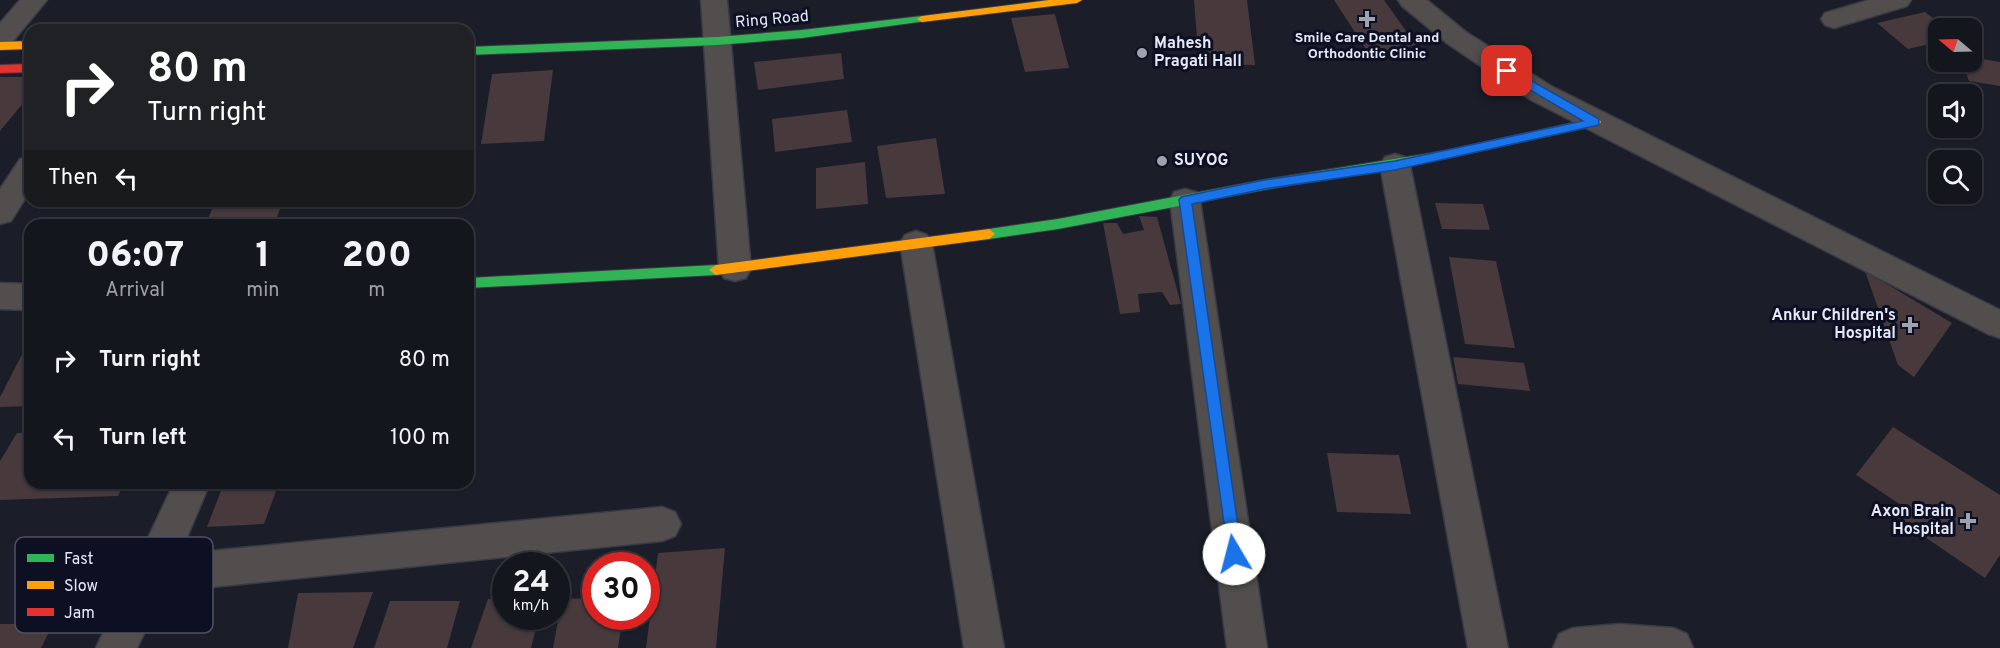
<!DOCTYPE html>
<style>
body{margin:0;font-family:Overpass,sans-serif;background:#1d1f27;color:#f1f3f6;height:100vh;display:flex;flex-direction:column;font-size:22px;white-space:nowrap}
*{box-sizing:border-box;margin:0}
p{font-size:20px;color:#9d9fa4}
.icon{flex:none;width:33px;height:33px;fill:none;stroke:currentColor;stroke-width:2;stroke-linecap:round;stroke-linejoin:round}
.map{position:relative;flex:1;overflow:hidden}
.panel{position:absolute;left:24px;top:219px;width:450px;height:270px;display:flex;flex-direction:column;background:#14161e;border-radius:18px;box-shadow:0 2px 4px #0004,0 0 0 2px #33353c}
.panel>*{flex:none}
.top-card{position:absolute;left:24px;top:24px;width:450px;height:183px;border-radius:18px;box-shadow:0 2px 4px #0004,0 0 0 2px #33353c;background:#202124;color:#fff;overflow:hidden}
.needle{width:39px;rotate:289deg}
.buttons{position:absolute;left:1928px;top:18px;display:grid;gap:12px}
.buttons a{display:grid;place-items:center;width:54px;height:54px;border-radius:12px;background:#14161e;box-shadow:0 2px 4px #0004,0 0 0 2px #33353c;font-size:30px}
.speed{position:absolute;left:492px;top:552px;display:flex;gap:12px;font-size:30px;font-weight:700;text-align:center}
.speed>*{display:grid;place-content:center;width:78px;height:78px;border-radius:50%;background:#14161e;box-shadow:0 2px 4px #0004,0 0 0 2px #33353c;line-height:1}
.speed small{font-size:15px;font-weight:400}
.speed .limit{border:9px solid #d22;background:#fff;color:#111}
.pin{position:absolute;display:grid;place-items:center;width:51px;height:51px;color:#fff;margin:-26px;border-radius:12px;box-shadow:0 3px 9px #0006}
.me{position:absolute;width:66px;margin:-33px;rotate:352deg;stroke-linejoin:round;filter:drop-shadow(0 0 4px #0008)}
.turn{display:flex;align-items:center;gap:21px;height:126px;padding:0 24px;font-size:27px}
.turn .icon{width:78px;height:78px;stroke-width:2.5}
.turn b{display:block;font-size:42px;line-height:51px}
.then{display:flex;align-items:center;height:57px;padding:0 24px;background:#0003;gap:12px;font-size:22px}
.eta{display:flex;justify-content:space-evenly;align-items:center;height:102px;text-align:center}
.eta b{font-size:36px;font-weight:800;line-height:42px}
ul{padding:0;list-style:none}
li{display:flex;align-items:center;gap:18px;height:78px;padding:0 24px}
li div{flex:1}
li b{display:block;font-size:22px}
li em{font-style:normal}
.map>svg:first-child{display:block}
.building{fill:#47393c}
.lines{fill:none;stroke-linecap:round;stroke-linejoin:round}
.street-casing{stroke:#383a44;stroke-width:3}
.fast-casing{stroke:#383a44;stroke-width:2}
.slow-casing{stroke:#383a44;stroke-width:2}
.jam-casing{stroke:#383a44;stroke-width:2}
.street{fill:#514e4d;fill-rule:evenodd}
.fast{fill:#30b455;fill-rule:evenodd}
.slow{fill:#ff9f0a;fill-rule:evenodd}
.jam{fill:#e5322d;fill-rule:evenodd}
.route{fill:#1a73e8;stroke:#114b97;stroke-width:1.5}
.poi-dot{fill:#9ea2af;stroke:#0d1023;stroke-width:2}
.labels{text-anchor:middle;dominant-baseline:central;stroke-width:6;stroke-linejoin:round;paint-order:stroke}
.far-poi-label{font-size:14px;font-weight:bold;fill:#e5e9f7;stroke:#0d1023}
.street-label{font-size:16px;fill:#e5e9f7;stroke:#0d1023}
.poi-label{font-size:16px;font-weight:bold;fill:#e5e9f7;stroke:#0d1023;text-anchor:start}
.key{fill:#0d1023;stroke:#4e5163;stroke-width:1.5}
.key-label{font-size:16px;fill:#e5e9f7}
</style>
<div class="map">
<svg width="2000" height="648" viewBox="0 0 2000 648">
<rect width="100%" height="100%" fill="#1b1d28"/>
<path class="building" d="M1194 0H1247L1255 65 1199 64Z
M1334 0H1384L1416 45 1369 54Z
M1925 12 1945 28H1938V42L1908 49 1877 23Z
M1055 14 1069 68 1025 72 1011 18Z
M841 53 844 79 758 90 754 62Z
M1971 57 2000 62V86L1969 81 1962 62H1971Z
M553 70 544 141 481 144 492 74Z
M0 77H25L22 82H30V89L26 95 29 96 0 131Z
M847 110 852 142 775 152 772 119Z
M936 138 945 194 886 198 877 146Z
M865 162 868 204 816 209V168Z
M216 201H283L274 225H205Z
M1435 203 1483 204 1490 230 1442 229Z
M1139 216 1157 217 1181 304 1170 305 1162 292 1138 294 1140 312 1120 314 1103 223H1117L1123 234 1144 230Z
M1449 257 1496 261 1515 348 1465 344Z
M1865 271 1952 323 1914 377 1898 365Z
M30 339V406L0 407V397Z
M1453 357 1524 363 1530 391 1458 384Z
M1893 427 2000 495V555L1985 578 1897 518 1904 507 1856 475Z
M30 432V483H124L118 496 0 500V461L17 433Z
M1327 453 1399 455 1411 514 1337 512Z
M224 483H279L264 524 207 527Z
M725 548 716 648H646L658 553Z
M373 592 353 648H288L298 593Z
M506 597V616H539L531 648H471L488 599Z
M596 598V616H623L618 648H553L562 599Z
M390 601H460L447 648H374Z
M0 624H53L41 648H0Z"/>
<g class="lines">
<g class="street-casing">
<path id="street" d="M20 0H47L9 46 0 49V23Z
M701 0H727L751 269 746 278 735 281 724 278 719 269Z
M1398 0H1427L1466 32 1551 86 2000 310V338L1988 334 1531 100 1448 44 1402 6Z
M1869 0H1911L1907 6 1834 28 1825 25 1821 19 1825 13Z
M1395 154 1405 157 1410 165 1508 648H1468L1380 165 1385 157Z
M30 156V191L11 221 0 224V189L20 159Z
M1185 189 1196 192 1200 200 1267 648H1227L1170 200 1174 192Z
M916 231 927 235 932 243 1004 648H964L900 243 905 235Z
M0 283 30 284V310L0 309Z
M174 483H210L180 554 662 507 675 512 681 524 675 536 662 541 164 592 137 648H96Z
M1620 624 1673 628 1687 634 1693 648H1553L1559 634 1573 628Z"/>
</g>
<g class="fast-casing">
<path id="fast" d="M922 16 927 19 926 21 802 38 717 45 468 55V47L717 37 802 30Z
M1444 151 1450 155 1448 158 1263 190 1058 229 989 239 983 234 989 229 1058 219 1263 180Z
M716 265 723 270 716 275 468 288V278Z"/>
</g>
<g class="slow-casing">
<path id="slow" d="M1049 0H1082L1077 3 922 22 917 19 922 16Z
M30 41V49L0 50V42Z
M1595 118 1599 119 1601 122 1599 125 1444 159 1438 155 1444 151Z
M989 229 995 234 989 239 716 275 709 270 716 265Z"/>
</g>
<g class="jam-casing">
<path id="jam" d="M30 64V72L0 73V65Z"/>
</g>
<use href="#street" class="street"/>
<use href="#fast" class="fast"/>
<use href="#slow" class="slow"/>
<use href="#jam" class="jam"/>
</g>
<path class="route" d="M1507 67 1599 119V125L1395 170 1264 189 1192 204 1242 554 1240 559 1234 561 1229 559 1179 200 1181 197 1264 180 1395 161 1583 121 1503 74 1502 71Z"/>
<g class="poi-dot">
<path d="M1364 10h6v6h6v6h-6v6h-6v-6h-6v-6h6z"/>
<circle cx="1142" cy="53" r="6"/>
<circle cx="1162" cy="161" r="6"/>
<path d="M1907 316h6v6h6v6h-6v6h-6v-6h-6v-6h6z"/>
<path d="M1965 512h6v6h6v6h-6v6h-6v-6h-6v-6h6z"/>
</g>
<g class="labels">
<g class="far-poi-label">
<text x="1367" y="38">Smile Care Dental and<tspan x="1367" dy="16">Orthodontic Clinic</tspan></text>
</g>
<g class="street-label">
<text transform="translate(772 20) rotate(-5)">Ring Road</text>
</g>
<g class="poi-label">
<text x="1154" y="44">Mahesh<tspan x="1154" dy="18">Pragati Hall</tspan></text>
<text x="1174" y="161">SUYOG</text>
<text x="1896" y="316" text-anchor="end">Ankur Children's<tspan x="1896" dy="18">Hospital</tspan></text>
<text x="1954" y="512" text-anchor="end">Axon Brain<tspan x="1954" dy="18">Hospital</tspan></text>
</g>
</g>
<rect x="15" y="537" width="198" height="96" rx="9" class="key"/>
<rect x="27" y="554" width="27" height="8" fill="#30b455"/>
<rect x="27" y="581" width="27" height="8" fill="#ff9f0a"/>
<rect x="27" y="608" width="27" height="8" fill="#e5322d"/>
<g class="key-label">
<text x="64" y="564">Fast</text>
<text x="64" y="591">Slow</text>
<text x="64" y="618">Jam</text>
</g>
</svg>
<div class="buttons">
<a><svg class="needle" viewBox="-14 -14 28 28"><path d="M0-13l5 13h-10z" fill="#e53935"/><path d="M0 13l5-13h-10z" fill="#9d9fa4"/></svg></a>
<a><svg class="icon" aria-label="sound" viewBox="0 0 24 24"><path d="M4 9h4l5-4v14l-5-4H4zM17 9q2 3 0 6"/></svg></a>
<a><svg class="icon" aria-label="search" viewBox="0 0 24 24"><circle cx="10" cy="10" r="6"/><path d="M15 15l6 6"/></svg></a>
</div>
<div class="speed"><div>24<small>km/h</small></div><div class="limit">30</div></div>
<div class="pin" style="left:1507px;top:71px;background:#d93025"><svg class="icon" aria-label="arrive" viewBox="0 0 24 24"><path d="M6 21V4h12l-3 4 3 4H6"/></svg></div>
<svg class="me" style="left:1234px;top:554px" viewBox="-20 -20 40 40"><circle r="19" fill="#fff"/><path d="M0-13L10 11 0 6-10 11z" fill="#1a73e8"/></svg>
<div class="top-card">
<div class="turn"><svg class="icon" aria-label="right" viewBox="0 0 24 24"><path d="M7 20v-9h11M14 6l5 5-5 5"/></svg><div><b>80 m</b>Turn right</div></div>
<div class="then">Then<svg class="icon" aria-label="left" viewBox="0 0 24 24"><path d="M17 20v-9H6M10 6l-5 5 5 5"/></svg></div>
</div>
<section class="panel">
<div class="eta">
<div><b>06:07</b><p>Arrival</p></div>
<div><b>1</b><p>min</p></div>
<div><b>200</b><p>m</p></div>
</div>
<ul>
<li><svg class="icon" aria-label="right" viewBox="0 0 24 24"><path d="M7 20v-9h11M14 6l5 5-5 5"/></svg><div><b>Turn right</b></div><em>80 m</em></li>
<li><svg class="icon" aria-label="left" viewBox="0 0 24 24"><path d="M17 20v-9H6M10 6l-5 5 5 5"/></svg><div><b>Turn left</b></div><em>100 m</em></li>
</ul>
</section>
</div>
